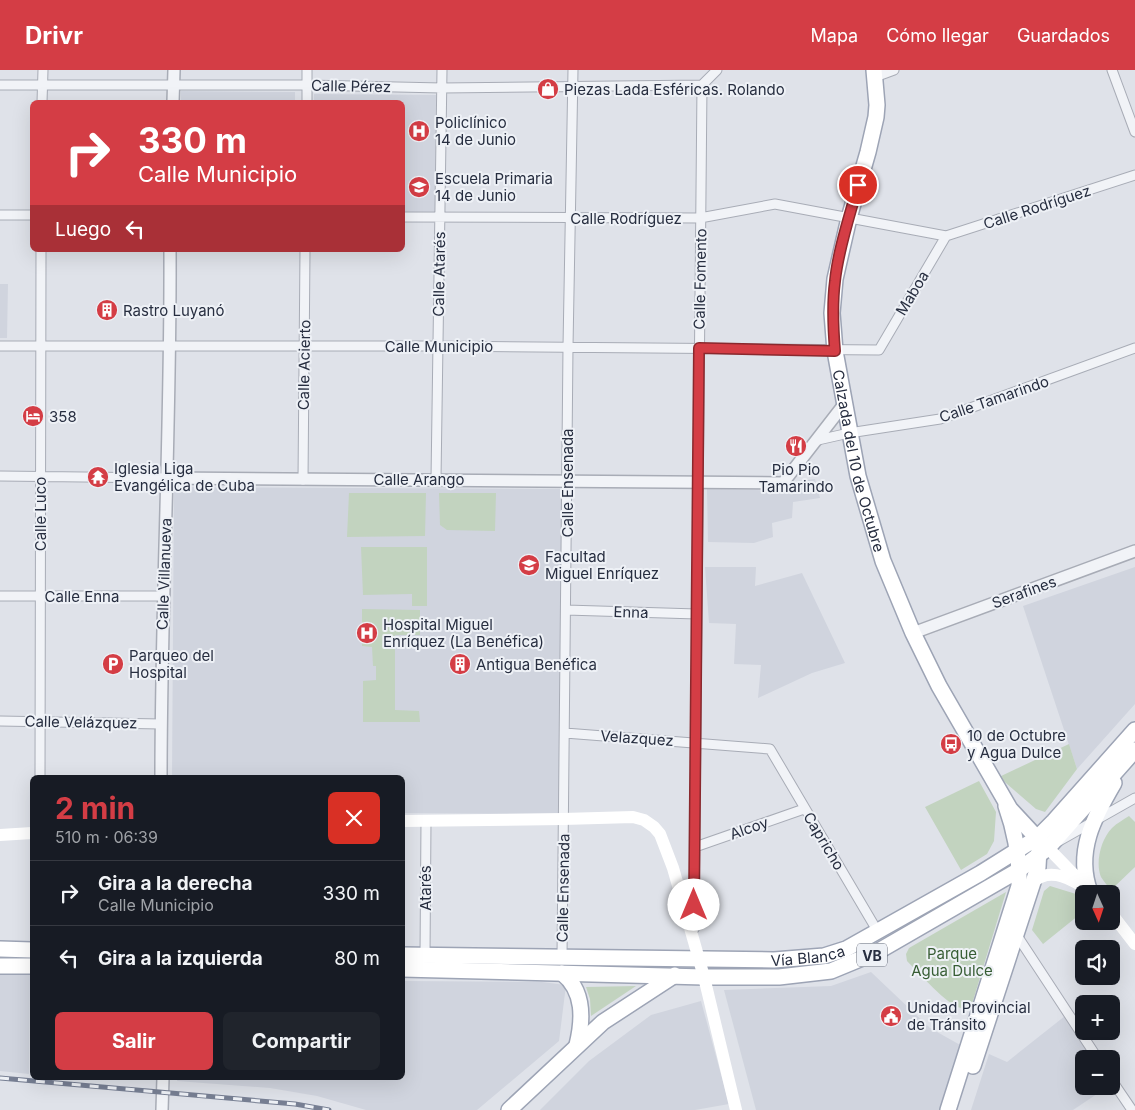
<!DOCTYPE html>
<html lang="es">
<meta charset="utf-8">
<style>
body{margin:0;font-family:Inter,sans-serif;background:#20242c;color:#f1f3f6;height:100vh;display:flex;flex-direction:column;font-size:19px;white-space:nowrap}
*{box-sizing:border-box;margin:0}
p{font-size:16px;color:#9ea1a6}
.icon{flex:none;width:28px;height:28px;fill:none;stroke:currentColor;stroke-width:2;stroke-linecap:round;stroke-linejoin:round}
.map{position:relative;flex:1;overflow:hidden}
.drawer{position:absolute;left:30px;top:705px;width:375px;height:305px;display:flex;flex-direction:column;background:#171b24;border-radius:8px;box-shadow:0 5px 20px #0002}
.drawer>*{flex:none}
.top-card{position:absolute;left:30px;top:30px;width:375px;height:152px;border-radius:8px;box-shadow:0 5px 20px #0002;background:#d43d45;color:#fff;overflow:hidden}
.needle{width:32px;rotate:177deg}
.controls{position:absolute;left:1075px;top:815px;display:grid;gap:10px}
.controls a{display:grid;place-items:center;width:45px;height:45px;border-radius:8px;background:#171b24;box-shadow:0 5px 20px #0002;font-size:25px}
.pin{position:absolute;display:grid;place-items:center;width:42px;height:42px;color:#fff;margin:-21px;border:2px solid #fff;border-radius:50%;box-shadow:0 1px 5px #0007}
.me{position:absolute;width:55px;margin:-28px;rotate:0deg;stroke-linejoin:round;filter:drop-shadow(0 0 4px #0008)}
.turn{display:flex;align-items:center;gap:18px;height:105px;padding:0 25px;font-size:22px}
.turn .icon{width:65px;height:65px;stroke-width:2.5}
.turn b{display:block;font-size:35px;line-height:42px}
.then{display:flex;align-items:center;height:48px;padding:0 25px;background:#0003;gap:10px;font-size:19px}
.round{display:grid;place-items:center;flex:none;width:52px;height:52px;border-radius:8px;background:#20242c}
.summary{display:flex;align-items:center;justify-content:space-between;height:85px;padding:0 25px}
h1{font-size:30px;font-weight:700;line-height:38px;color:#d43d45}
.button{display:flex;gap:10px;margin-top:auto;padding:10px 25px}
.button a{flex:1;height:58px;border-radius:8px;background:#d43d45;color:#fff;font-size:20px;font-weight:700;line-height:58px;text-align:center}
.button a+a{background:#20242c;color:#f1f3f6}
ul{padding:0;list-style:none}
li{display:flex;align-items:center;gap:15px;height:65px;padding:0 25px;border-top:1px solid #363941}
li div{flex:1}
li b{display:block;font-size:19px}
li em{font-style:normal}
header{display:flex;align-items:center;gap:30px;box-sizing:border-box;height:70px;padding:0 25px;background:#d43d45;color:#fff}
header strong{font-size:24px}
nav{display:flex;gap:28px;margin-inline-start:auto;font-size:18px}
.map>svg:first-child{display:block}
.built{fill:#d0d4de}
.green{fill:#c2d3bf}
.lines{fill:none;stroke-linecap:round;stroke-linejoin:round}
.minor-casing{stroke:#a8acb6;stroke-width:11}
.tertiary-casing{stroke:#a8acb6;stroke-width:14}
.primary-casing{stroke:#9da4b5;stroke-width:18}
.minor{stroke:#f1f3f7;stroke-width:9}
.tertiary{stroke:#f1f3f7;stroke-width:11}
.secondary{stroke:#fff;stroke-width:12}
.primary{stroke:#fff;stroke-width:15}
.rail-casing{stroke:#777f93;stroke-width:5}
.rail{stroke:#eef1f6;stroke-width:3;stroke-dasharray:9;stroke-linecap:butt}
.route-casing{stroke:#8a282d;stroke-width:12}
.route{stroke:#d43d45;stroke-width:9}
.labels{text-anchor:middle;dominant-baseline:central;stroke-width:4;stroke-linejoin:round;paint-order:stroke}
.shield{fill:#eef1f6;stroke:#636877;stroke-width:1}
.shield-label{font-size:14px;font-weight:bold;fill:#272e40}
.street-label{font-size:15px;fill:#272e40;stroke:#eef1f6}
.poi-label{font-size:15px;fill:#272e40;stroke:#eef1f6;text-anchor:start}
.park-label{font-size:15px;fill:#375d34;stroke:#eef1f6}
</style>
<header>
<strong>Drivr</strong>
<nav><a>Mapa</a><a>Cómo llegar</a><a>Guardados</a></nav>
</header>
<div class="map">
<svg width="1135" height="1040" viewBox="0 0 1135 1040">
<rect width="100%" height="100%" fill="#dfe2e9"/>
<path class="built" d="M181 21 295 22V32H181Z
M314 24 436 25 435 143H403L402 32H314Z
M0 214H8L7 268H0Z
M815 409 820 428 793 432 792 448 772 453 773 467 754 473 708 472 707 419 790 421 798 411Z
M174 417 562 419 561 744 403 743 402 708H172Z
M705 497H756L755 516 802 503 845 593 812 603 758 628 761 595 734 594 736 554 709 553Z
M1135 497V634L1077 699 1023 536Z
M871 902 930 958 962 976 940 1040H756L724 920 831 916Z
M0 904H30L29 1004 0 1001Z
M403 911 542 912 566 915 559 971 477 1040H366L317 1026 270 1018 177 1011 178 1008H402Z
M701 931 729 1034 695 1040H540L589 991 651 945Z
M1065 946 1093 989H1084V1016H1109L1073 1040H971L989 984 1007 992Z"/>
<path class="green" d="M349 423H426L425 466 347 467Z
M439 423H496L495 461 447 460 440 455Z
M361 477H427V536H412V524L363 525Z
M362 539 420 540V565H395V640L419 641 420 652H363V611L376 610V596H373L372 577 362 576Z
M1069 674 1077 699 1045 742 1036 739 999 707Z
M979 711 996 742 994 771 987 784 961 800 925 737Z
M1129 746 1135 752V797L1111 820C1108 816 1104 812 1101 807 1095 793 1101 769 1112 758 1117 753 1123 750 1129 746Z
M1050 816 1076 824 1084 830V841L1043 874 1032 860 1044 821Z
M1006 822 972 934C969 937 965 939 961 938 948 936 917 901 907 891L906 884 909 878Z
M636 916 591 946 590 929 586 917Z"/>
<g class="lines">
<g class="minor-casing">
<path id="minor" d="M1112 0 1135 62
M875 7 894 0
M0 15H307L442 18 702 15
M42 32 43 0
M307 32V0
M0 145H32
M402 147 700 148 775 134 946 166 1135 105
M0 276H437L879 280 946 166
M818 370 849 363 940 349 1135 278
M0 406 167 408
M436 409 442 0
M303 410 305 180
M0 526H163
M566 540 697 544
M0 651 161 654
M565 663 770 679 878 862
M40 708 41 180
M1059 771 1135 728
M695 777 804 739
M694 859 702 15 717 0
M1016 864 1098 989
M425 885 426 751
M562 887 568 277 573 0
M1111 1009 1132 1040"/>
</g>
<g class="tertiary-casing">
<path id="tertiary" d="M173 32 174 0
M167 408 783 413 845 333
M913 563 1135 481
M161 708C161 532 171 356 170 180
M162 1040 163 1008"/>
</g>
<g class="primary-casing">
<g id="primary">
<path id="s1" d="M874 0 877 35 876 47 868 82 849 148 835 209 832 243 835 281 858 406 883 491 913 563 939 616 1010 739 1037 768 1048 778"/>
<path d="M1090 822C1075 782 1094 747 1114 713"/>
<path d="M0 879 32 880"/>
<path id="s2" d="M402 885 774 890 824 886 846 879 981 803 1037 768 1054 751 1135 660"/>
<path d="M0 896H32"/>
<path d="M402 899 704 907H779L831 901 877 882 1019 800 1048 778 1135 680"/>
<path d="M562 903C585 921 583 950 577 975"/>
<path d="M973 996 1038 797 1039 779"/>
<path d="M509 1040 603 952 675 905"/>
<path d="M948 1040 1019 816C1020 789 1015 761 1006 736"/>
</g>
</g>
<use href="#minor" class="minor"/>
<use href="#tertiary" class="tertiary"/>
<path class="secondary" d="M402 751 563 749 633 747 644 750 654 757 660 764 673 798 704 907 736 1040
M0 765 32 763
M1048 778 1081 812
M1033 812C1051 796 1074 810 1090 822
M1111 843 1135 874"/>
<use href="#primary" class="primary"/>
<g class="rail-casing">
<path id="rail" d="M0 1008 295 1034 329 1040"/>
</g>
<use href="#rail" class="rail"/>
</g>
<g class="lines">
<g class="route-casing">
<path id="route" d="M694 835 699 278 835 281C833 257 832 234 835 211 838 180 850 145 858 115"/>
</g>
<use href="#route" class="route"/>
</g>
<defs>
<g id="shop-disc" transform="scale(1.125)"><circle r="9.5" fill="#d43d45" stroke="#eef1f6"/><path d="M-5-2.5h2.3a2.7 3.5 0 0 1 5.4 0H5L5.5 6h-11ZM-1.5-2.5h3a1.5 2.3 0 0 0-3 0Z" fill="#fff"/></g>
<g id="hospital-disc" transform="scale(1.125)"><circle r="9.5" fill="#d43d45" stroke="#eef1f6"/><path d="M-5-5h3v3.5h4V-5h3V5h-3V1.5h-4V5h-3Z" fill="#fff"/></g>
<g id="school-disc" transform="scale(1.125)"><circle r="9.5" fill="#d43d45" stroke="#eef1f6"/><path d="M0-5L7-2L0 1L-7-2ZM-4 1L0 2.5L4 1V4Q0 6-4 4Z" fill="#fff"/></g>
<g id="building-disc" transform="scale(1.125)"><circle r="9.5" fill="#d43d45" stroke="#eef1f6"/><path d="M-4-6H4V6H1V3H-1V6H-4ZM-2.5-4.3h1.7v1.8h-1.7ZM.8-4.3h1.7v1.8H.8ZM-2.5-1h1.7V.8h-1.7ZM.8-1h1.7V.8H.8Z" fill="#fff"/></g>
<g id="hotel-disc" transform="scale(1.125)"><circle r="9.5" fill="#d43d45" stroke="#eef1f6"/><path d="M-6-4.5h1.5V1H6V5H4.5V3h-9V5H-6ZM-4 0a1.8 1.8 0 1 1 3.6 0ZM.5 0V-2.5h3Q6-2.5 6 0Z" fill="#fff"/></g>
<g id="restaurant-disc" transform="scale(1.125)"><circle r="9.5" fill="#d43d45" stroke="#eef1f6"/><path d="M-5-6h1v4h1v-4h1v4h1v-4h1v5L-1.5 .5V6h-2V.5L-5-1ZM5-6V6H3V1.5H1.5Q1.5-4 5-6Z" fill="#fff"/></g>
<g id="temple-disc" transform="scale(1.125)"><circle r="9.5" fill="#d43d45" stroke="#eef1f6"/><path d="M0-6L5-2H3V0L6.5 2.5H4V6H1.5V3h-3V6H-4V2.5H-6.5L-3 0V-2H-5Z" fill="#fff"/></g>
<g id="university-disc" transform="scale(1.125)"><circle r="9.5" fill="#d43d45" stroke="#eef1f6"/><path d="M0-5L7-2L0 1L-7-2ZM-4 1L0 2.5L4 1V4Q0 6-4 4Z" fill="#fff"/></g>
<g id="parking-disc" transform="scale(1.125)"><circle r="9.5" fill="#d43d45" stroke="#eef1f6"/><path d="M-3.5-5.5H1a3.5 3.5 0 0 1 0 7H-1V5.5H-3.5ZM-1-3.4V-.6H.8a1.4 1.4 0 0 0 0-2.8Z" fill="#fff"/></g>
<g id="bus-disc" transform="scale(1.125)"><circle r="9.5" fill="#d43d45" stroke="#eef1f6"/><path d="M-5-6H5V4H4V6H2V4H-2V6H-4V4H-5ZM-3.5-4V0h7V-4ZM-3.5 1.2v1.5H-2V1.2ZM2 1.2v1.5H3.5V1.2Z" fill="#fff"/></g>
<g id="civic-disc" transform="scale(1.125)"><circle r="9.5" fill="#d43d45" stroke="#eef1f6"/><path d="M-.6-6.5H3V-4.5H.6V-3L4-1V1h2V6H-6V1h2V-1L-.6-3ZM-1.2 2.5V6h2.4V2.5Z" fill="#fff"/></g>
</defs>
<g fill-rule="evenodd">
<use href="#shop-disc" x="548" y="19"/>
<use href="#hospital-disc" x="419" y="61"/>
<use href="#school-disc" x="419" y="117"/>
<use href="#building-disc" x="107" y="240"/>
<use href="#hotel-disc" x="33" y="346"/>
<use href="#restaurant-disc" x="796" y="376"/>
<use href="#temple-disc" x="98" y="407"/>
<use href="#university-disc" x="529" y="495"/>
<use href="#hospital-disc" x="367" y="563"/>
<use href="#parking-disc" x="113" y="594"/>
<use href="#building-disc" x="460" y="594"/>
<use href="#bus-disc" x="951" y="674"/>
<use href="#civic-disc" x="891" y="946"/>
</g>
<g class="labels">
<rect class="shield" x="857" y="873.5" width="30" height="23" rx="4"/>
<g class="shield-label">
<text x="872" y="885">VB</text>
</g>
<g class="street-label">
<text transform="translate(351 16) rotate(1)">Calle Pérez</text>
<text transform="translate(1037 137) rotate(-18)">Calle Rodríguez</text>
<text x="626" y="148">Calle Rodríguez</text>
<text transform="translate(439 204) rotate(-89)">Calle Atarés</text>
<text transform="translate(700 209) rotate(-89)">Calle Fomento</text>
<text transform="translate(912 223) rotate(-59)">Maboa</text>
<text x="439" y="276">Calle Municipio</text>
<text transform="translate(304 295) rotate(-89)">Calle Acierto</text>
<text transform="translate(994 329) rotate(-19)">Calle Tamarindo</text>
<text stroke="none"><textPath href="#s1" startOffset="399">Calzada del 10 de Octubre</textPath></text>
<text x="419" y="409">Calle Arango</text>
<text transform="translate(567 413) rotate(-90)">Calle Ensenada</text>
<text transform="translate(40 444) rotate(-90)">Calle Luco</text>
<text transform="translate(164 504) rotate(-88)">Calle Villanueva</text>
<text transform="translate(1024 522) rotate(-20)">Serafines</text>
<text x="82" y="526">Calle Enna</text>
<text transform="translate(631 542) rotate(2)">Enna</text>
<text transform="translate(81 652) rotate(1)">Calle Velázquez</text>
<text transform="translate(637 668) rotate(4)">Velazquez</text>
<text transform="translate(749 758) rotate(-19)">Alcoy</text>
<text transform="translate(824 771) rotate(59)">Capricho</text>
<text transform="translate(425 818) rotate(-90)">Atarés</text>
<text transform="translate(563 818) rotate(-89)">Calle Ensenada</text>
<text stroke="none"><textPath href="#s2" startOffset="406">Vía Blanca</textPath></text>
</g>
<g class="poi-label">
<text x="564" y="19">Piezas Lada Esféricas. Rolando</text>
<text x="435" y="52">Policlínico<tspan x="435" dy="17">14 de Junio</tspan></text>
<text x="435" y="108">Escuela Primaria<tspan x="435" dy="17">14 de Junio</tspan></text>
<text x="123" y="240">Rastro Luyanó</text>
<text x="49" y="346">358</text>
<text x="114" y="398">Iglesia Liga<tspan x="114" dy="17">Evangélica de Cuba</tspan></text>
<text x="796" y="399" text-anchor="middle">Pio Pio<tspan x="796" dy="17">Tamarindo</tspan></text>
<text x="545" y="486">Facultad<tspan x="545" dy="17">Miguel Enríquez</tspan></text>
<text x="383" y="554">Hospital Miguel<tspan x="383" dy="17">Enríquez (La Benéfica)</tspan></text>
<text x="129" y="585">Parqueo del<tspan x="129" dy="17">Hospital</tspan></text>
<text x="476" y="594">Antigua Benéfica</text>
<text x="967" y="665">10 de Octubre<tspan x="967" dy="17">y Agua Dulce</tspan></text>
<text x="907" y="937">Unidad Provincial<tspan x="907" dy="17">de Tránsito</tspan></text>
</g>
<g class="park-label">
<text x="952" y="883">Parque<tspan x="952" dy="17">Agua Dulce</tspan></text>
</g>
</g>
</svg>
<div class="controls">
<a><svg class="needle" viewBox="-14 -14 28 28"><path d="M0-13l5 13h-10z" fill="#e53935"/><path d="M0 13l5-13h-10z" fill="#9ea1a6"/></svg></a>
<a><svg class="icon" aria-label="sound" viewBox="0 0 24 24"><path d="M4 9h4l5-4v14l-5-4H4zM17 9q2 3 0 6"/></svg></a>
<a>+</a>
<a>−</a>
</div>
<div class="pin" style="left:858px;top:115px;background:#d93025"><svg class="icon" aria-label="arrive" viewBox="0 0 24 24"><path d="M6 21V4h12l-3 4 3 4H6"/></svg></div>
<svg class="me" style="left:694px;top:835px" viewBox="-20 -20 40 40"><circle r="19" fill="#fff"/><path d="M0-13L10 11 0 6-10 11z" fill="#d43d45"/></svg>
<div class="top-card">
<div class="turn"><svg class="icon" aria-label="right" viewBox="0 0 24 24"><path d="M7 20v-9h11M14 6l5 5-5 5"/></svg><div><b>330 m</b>Calle Municipio</div></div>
<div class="then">Luego<svg class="icon" aria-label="left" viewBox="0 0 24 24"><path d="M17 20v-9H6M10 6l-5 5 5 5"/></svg></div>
</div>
<section class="drawer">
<div class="summary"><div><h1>2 min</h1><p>510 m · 06:39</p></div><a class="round" style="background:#d93025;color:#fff"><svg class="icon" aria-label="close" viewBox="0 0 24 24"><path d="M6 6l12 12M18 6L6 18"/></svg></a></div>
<ul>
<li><svg class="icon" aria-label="right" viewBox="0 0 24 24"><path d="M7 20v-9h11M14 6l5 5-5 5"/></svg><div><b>Gira a la derecha</b><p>Calle Municipio</p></div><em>330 m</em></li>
<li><svg class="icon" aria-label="left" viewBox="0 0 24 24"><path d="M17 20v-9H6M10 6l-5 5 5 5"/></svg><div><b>Gira a la izquierda</b></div><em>80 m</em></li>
</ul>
<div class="button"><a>Salir</a><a>Compartir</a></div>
</section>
</div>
